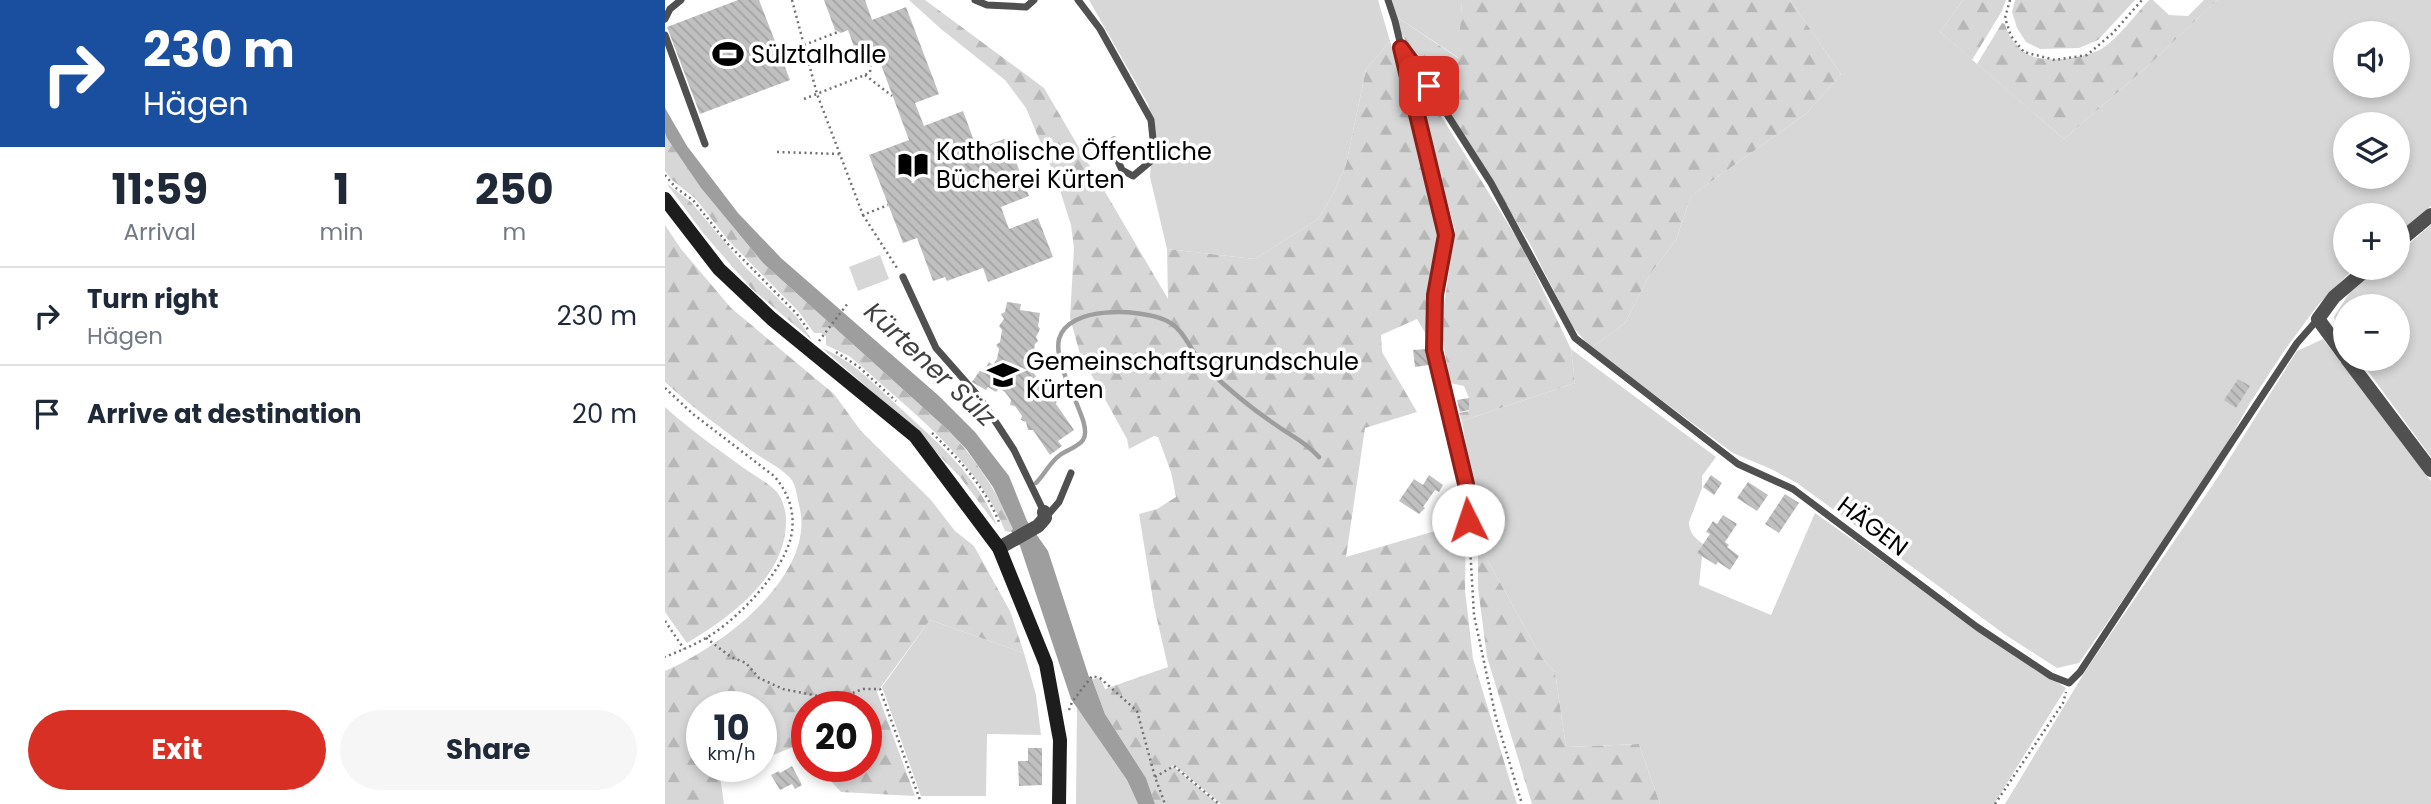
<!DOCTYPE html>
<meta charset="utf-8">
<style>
body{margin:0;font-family:Poppins,sans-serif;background:#f6f6f7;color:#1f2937;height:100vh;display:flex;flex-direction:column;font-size:26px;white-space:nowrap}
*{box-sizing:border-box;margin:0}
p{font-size:23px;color:#747a83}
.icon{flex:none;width:38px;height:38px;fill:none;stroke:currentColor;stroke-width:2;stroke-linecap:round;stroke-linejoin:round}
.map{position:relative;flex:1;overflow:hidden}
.panel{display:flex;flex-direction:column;background:#fff;width:665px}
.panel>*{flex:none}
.guide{background:#1a4fa0;color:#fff;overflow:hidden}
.buttons{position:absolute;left:1668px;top:21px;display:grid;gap:14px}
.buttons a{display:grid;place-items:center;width:77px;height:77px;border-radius:50%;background:#fff;box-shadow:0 4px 10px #0003;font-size:35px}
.speed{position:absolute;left:21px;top:691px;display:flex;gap:14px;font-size:35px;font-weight:700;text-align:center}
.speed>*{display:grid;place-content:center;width:91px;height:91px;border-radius:50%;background:#fff;box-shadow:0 4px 10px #0003;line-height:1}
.speed small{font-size:18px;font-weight:400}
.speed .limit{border:10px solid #d22;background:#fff;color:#111}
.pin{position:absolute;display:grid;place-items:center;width:60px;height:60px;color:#fff;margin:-30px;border-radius:14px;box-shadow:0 4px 10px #0006}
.me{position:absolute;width:77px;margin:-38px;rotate:356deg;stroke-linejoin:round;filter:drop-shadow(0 0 5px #0008)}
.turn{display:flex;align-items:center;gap:24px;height:147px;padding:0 28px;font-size:32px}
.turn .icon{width:91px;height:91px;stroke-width:2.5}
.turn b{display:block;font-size:49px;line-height:60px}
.eta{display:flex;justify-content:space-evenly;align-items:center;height:119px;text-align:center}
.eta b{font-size:42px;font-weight:700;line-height:49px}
.primary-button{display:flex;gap:14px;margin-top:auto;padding:14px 28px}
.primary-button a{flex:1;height:80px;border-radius:42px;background:#d93025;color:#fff;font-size:28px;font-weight:700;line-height:80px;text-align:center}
.primary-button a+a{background:#f6f6f7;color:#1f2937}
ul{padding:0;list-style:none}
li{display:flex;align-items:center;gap:21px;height:98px;padding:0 28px;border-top:2px solid #e0e1e3}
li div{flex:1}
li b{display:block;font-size:26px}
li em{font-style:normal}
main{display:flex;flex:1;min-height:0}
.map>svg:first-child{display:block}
.green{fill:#d7d7d7;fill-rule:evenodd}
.forest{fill:url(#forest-firs)}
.water{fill:#9e9e9e}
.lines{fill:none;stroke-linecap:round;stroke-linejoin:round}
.stream{stroke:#9e9e9e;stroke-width:4.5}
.building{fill:url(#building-back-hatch)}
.path{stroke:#727272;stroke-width:2.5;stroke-dasharray:2 3.5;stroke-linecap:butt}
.lane{stroke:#505050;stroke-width:7}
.street{stroke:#505050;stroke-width:14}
.secondary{stroke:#1d1d1d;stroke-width:14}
.route-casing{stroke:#8d1f18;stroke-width:18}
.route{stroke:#d93025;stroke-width:12}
.labels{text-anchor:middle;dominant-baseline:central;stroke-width:7;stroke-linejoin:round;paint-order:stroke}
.poi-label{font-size:24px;fill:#000;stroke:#fff;text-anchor:start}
.street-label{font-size:24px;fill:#000;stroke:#fff}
.water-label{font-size:26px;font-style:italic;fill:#3f3f3f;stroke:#fff}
</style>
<main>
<section class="panel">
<div class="guide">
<div class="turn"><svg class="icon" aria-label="right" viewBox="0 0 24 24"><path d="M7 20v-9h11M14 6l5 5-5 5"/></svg><div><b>230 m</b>Hägen</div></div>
</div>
<div class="eta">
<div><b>11:59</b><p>Arrival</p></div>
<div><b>1</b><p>min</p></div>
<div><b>250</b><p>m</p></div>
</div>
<ul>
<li><svg class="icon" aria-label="right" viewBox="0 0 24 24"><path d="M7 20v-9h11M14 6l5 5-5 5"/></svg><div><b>Turn right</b><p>Hägen</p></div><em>230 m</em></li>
<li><svg class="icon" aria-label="arrive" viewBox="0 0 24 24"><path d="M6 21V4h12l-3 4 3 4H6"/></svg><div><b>Arrive at destination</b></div><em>20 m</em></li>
</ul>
<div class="primary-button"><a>Exit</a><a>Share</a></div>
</section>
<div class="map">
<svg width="1766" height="804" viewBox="0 0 1766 804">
<defs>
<pattern id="forest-firs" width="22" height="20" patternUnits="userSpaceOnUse" patternTransform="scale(1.75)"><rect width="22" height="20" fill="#d7d7d7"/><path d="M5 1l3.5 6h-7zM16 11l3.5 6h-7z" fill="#b7b7b7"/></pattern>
<pattern id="building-back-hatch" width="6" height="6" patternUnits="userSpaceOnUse" patternTransform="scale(1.75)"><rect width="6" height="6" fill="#c0c0c0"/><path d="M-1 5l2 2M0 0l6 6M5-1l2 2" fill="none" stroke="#a3a3a3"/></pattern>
</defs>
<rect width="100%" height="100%" fill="#fff"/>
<path class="green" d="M424 0H713L725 41 701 69 681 165 668 194 653 219 590 259 502 249 485 177 488 126 483 104Z
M727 0H797L794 58 732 17Z
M1125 0H1298L1275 32 1399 139 1484 65 1552 0H1766V206L1733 233 1732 215H1680V268H1689L1653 305 1619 351 1585 403 1543 477 1414 663 1392 668 1342 636 1132 483 1106 469 1068 453 926 348 960 323 985 274 1011 240 1026 196 1142 113 1176 74ZM1680 33H1732V86H1680ZM1680 124H1732V177H1680Z
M1766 225V457L1694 359H1732V306H1680V340L1674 332 1669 317 1685 292 1714 268H1732L1733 253Z
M215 255 224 279 193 291 184 267Z
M1658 339 1766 481V804H1340L1421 670 1553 477 1632 351Z
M906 349 1051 457 1037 476V488L1024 522C1024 533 1030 538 1038 544L1033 553 1037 556 1034 585 1106 615 1150 513 1335 645 1401 688 1329 804H995L974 744 901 747 890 672 877 658 813 543V520L797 421 910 383Z
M265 620 359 653 371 695 376 735 322 734 321 796H256L217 687Z
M412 707 462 780 473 804H411Z"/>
<path class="forest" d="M244 0H260L379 88 503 299 502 249 590 259 653 219 668 194 681 165 701 69 725 41 774 215 776 247 766 304 765 341 752 319 716 335 717 352 752 412 700 428 681 557 801 522 800 590 808 659 852 804H556L509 765 504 768 509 767 553 804H490L481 778 440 714 427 679 435 678 440 689 503 667 489 606 474 514 492 509 511 497 506 472 493 437 489 436 464 449 462 439 415 354 405 318 409 248 406 225 393 184 361 108 340 80 276 29Z
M797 0H1125L1176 74 1142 113 1026 196 1011 240 985 274 960 323 926 348 907 326 865 244 736 33 732 17 793 58Z
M1298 0H1341L1337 11 1307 60 1275 32Z
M1350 0H1470L1433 40 1414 48 1375 49 1361 42 1352 28 1347 12Z
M1484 0H1488L1504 15 1523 16 1539 0H1552L1484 65 1399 139 1312 64 1337 23 1340 24C1344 39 1357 55 1373 58 1389 62 1424 57 1438 48 1452 39 1472 13 1484 0Z
M745 66 858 248 906 349 910 383 797 421 794 413 804 411V398L799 386 785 383 778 341 779 306 790 230Z
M0 133 36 188 98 263 283 430C312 460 332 492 349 530L345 532 340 531C312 460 250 415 195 365L184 356 161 345V336L156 333H149L134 312 64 241 30 198 7 180 0 171Z
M2 184 26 202 81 268 131 316 147 340 87 289 38 233Z
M0 225 16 249 66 308 169 394 196 431 266 500 290 531 309 546 345 611 359 653 265 620 212 692 250 796 176 792 153 767 201 766V707H142V748L138 743 96 760V707H37V766L80 767 55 776 59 804H0V671C55 647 153 576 134 505 132 497 131 485 126 479 117 468 99 460 87 451 57 429 28 408 0 382Z
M157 348C188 361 209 384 234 407 272 442 313 476 332 526L295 477 240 420Z
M0 407C25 430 53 449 80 469 90 476 102 482 111 491 117 497 121 511 121 520 122 576 66 617 22 643L0 612Z
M813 543 877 658 890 672 901 747 974 744 995 804H867L822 657 813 588Z"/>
<path class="water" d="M0 108 22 146 73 213 116 258 274 396 310 432 344 476 362 521 383 551 424 677 427 679 440 714 481 778 490 804H473L462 780 406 699 355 546 346 531 348 529 328 487 302 450 283 430 98 263 36 188 2 138 0 133Z"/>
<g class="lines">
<path class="stream" d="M371 483C380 474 385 462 395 455 402 450 413 447 418 440 430 423 387 370 394 339 403 305 474 309 500 320 521 329 525 353 541 368 562 388 587 409 611 425 629 438 638 440 654 457"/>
</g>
<path class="building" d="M73 0H94L125 80 35 114 2 27Z
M159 0H200L207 20 241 7 274 94 250 103 259 126 298 111 312 149 342 138 364 196 336 207 344 229 373 218 388 257 323 282 318 268 282 281 280 277 268 281 252 238 238 243 204 155 244 140 211 51 193 58 183 30 176 33 170 30Z
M342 302 356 304 355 310 375 313 373 326 375 329 371 337 373 341 370 344 366 365 368 372 380 389H385L384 395 392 399 391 404 409 430 393 441 397 446 385 455 368 430H363L361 422 356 420 357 416 350 406 345 405 346 400 340 392 334 388 331 392 323 387 321 390 307 382 316 369 319 371 324 362 328 365 332 359 334 349 331 345 335 342 337 330 334 326 339 319 336 314 340 312Z
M762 349 764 365 750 367 748 350Z
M1573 379 1585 386 1571 408 1559 400Z
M804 398V410L795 412 792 400Z
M764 475 778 485 774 492 770 490 758 507 760 508 754 514 734 501 749 479 758 485Z
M1046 475 1057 483 1049 495 1038 487Z
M1083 482 1103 495 1092 511 1072 498Z
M1120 494 1134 503 1114 533 1100 524Z
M1058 515 1072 524 1060 542 1064 545 1062 547 1074 556 1065 570 1053 562 1051 565 1032 553 1045 534 1041 532 1048 521 1052 524Z
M363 748H377V785L354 786 353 761H363Z
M127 766 137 785 130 789 127 784 115 790 106 775 114 771 115 773Z"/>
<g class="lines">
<path class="path" d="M127 0 152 94 198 215 223 205
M1345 0 1340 18 1346 36 1359 52 1390 60 1422 55 1448 33 1477 0
M139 45 173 32
M200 75 227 96
M139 99 200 75 205 72 207 53
M112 152 175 154
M0 175 11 188 28 200 62 243 132 314 144 331
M198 215 232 268
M154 341 183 303
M171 352 194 367 231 401
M0 388 28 414 109 476C124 493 131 514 126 537 118 571 77 614 49 633 34 643 17 650 0 657
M267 433C294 459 320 487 334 522
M804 530 809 615 831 718 857 804
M0 621 19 649
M41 638 66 657 81 663 94 678 118 689 153 696 171 692 185 694 198 689H215L255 800
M404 710 407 702 427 676 435 678 472 711 490 777 500 804
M490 777 509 766 554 804
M1330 804 1398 703 1401 692"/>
<path class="lane" d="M310 0 322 5 361 7 369 0
M413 0 435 29 486 120 488 139 486 161 468 176 457 170 449 152V140
M723 0 730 21 781 235 770 295 769 350 801 484 803 520
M0 19 5 9 16 0
M0 35 40 144
M736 48 764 86 826 183 910 338 1073 464 1128 489 1312 627 1386 676 1404 683 1415 672 1632 343 1653 319
M238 277 271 348 315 398 349 450 379 512
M381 517 394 502 406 473"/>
<path class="street" d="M1732 243 1766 215
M1680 356 1653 319 1669 297 1703 268
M1682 359 1766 470
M334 548 373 526 380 518 379 512"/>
<path class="secondary" d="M0 199 54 269 107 319 250 436 334 548 381 664 395 740 394 804"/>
</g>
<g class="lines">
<g class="route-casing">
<path id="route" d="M764 86 736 48 781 235 770 295 769 350 801 484 803 520"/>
</g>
<use href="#route" class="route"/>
</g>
<defs>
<g id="stadium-bare" transform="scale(2.415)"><path d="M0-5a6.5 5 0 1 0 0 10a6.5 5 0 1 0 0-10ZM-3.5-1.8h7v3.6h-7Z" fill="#000" stroke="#fff" stroke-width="2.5" paint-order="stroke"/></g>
<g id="library-bare" transform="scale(2.415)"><path d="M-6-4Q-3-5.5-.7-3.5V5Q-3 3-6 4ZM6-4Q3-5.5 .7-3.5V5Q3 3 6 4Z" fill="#000" stroke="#fff" stroke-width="2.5" paint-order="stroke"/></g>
<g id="school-bare" transform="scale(2.415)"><path d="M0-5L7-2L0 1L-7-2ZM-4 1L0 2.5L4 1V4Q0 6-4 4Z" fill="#000" stroke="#fff" stroke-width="2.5" paint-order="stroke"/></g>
</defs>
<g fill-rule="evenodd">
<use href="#stadium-bare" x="63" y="54"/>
<use href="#library-bare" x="248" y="165"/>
<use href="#school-bare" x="338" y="375"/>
</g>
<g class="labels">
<g class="poi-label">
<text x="86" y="54">Sülztalhalle</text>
<text x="271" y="151">Katholische Öffentliche<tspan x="271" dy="28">Bücherei Kürten</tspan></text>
<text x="361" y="361">Gemeinschaftsgrundschule<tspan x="361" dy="28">Kürten</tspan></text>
</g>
<g class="street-label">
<text transform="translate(1208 526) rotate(37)">HÄGEN</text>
</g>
<g class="water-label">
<text transform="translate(265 364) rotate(43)">Kürtener Sülz</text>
</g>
</g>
</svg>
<div class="buttons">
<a><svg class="icon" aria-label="sound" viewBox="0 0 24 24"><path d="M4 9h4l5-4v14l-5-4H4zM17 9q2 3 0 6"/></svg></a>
<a><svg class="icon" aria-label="layers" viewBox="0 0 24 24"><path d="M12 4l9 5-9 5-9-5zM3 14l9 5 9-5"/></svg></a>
<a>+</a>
<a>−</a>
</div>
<div class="speed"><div>10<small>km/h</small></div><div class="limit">20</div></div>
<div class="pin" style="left:764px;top:86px;background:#d93025"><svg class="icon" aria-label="arrive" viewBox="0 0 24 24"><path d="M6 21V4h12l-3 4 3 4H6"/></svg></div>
<svg class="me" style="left:803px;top:520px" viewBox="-20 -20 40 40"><circle r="19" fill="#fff"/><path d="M0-13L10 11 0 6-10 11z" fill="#d93025"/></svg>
</div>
</main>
